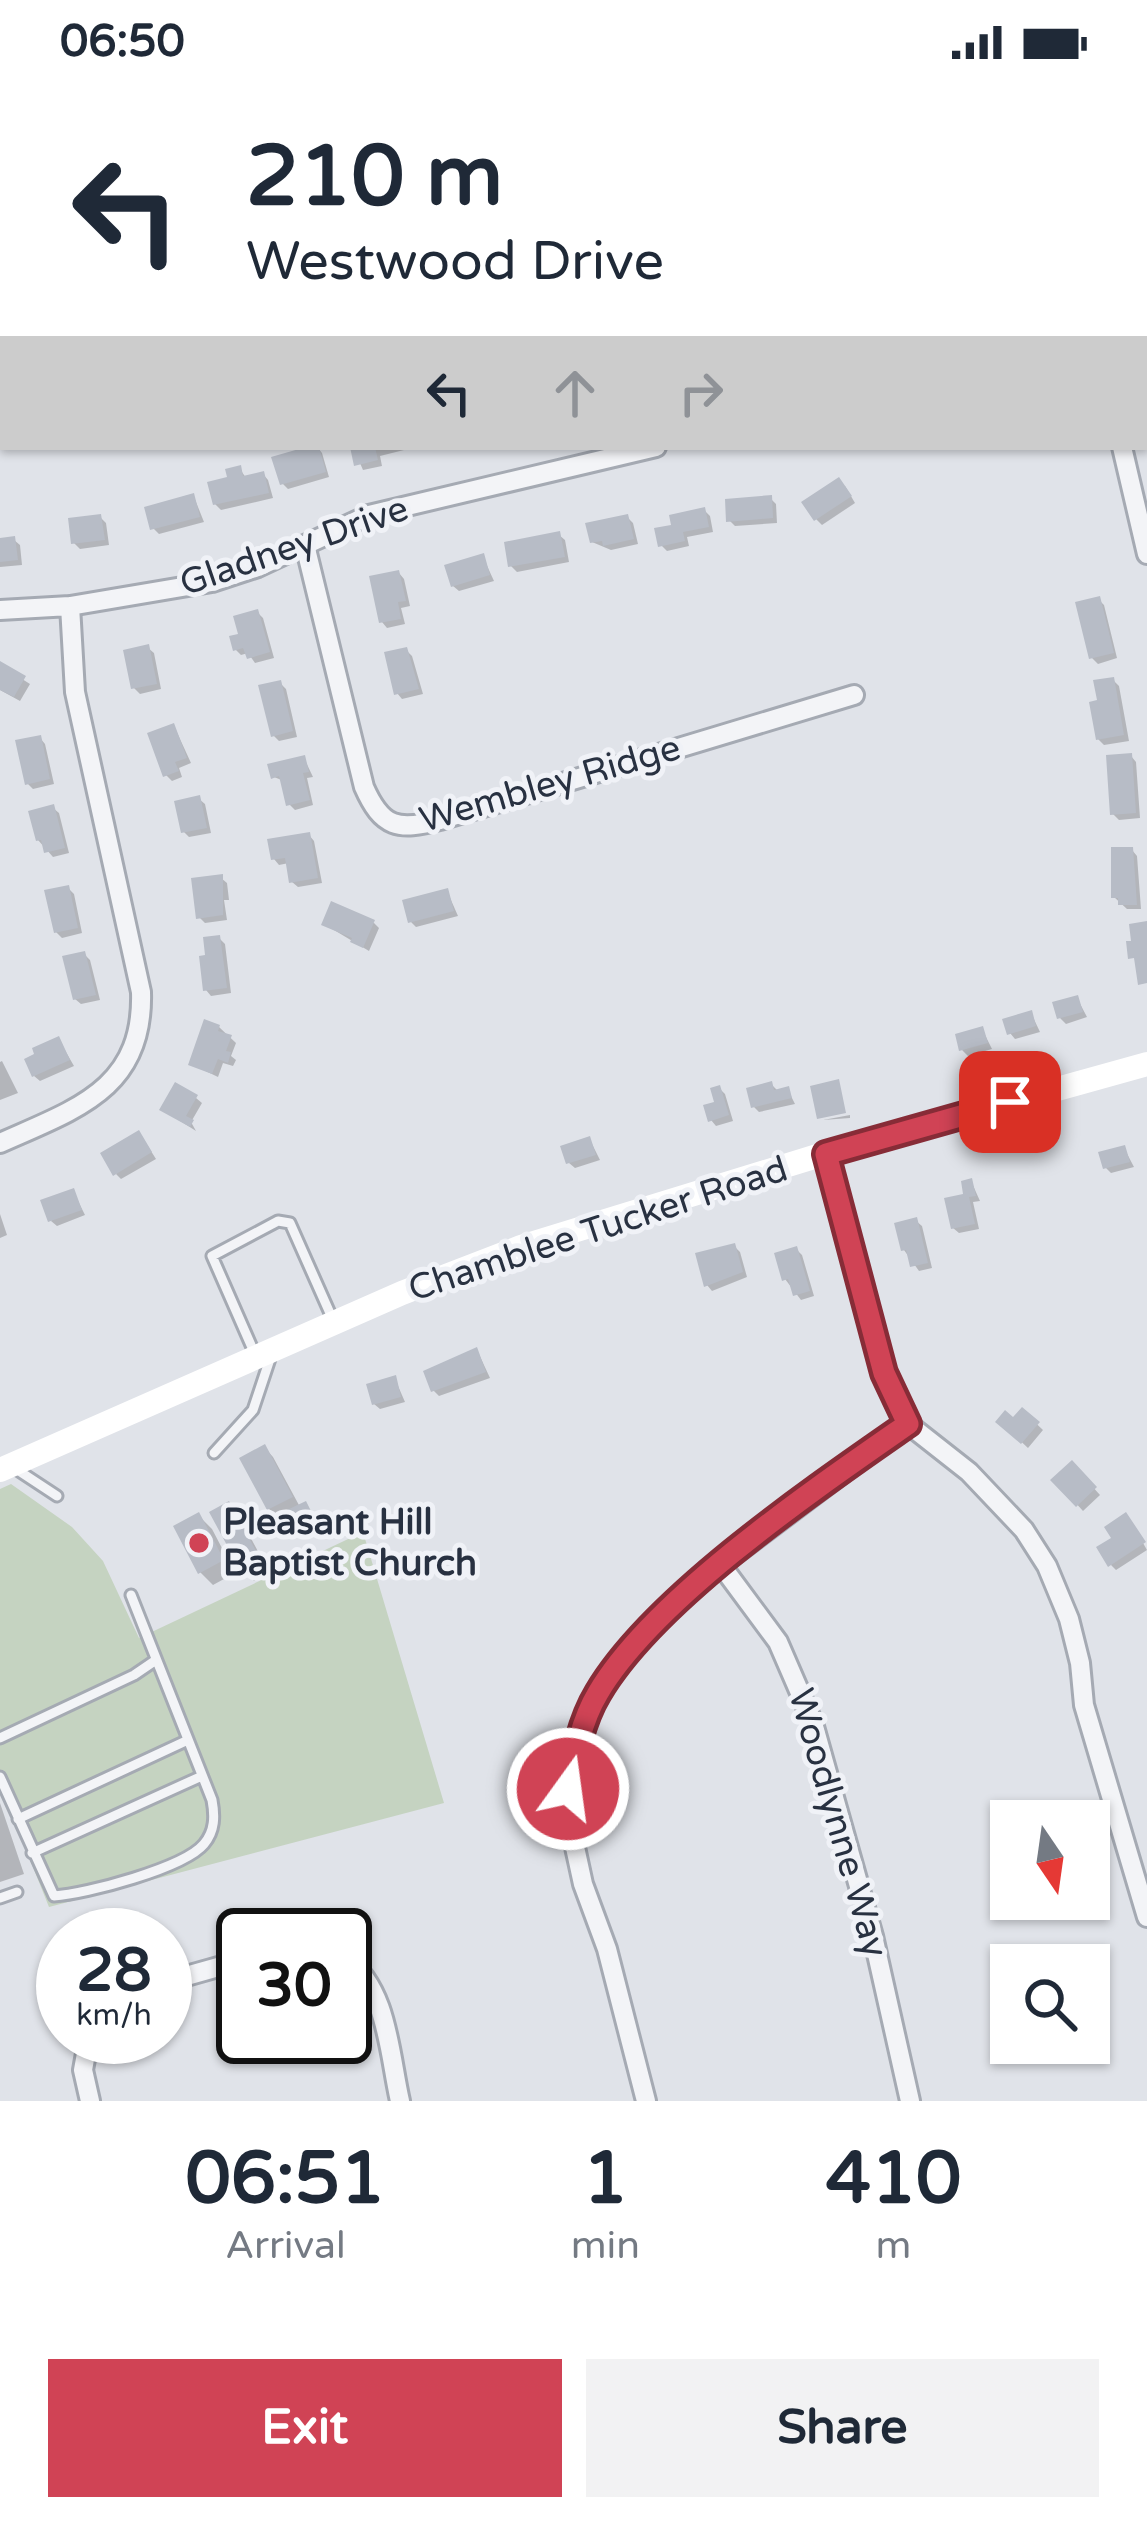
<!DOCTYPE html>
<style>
body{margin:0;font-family:"Varela Round",sans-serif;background:#f2f2f3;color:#1f2937;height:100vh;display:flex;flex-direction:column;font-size:45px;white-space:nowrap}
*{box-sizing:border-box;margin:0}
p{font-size:39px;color:#747a83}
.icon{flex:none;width:66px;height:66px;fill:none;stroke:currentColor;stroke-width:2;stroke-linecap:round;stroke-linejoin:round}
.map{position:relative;height:2017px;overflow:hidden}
.details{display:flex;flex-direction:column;background:#fff;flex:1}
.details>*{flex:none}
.banner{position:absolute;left:0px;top:0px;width:1149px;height:366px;box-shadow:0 3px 9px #0004;background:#fff;color:#1f2937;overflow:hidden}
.needle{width:78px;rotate:167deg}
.controls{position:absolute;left:990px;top:1716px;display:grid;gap:24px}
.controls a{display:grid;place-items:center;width:120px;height:120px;border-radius:0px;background:#fff;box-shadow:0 3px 9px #0004;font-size:60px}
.speed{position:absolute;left:36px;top:1824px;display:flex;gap:24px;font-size:60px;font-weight:700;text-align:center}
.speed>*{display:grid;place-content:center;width:156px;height:156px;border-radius:50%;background:#fff;box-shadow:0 3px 9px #0004;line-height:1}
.speed small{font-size:30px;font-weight:400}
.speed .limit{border:6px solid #111;border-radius:18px;background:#fff;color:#111}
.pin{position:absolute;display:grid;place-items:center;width:102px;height:102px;color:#fff;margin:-51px;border-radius:24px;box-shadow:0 6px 18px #0006}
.me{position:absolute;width:132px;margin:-66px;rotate:14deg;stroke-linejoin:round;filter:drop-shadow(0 0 9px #0008)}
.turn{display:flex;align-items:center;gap:42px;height:252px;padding:0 48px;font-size:54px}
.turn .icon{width:156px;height:156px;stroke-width:2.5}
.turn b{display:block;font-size:84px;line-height:102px}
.lanes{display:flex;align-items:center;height:114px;padding:0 48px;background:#0003;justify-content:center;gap:60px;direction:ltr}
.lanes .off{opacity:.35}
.eta{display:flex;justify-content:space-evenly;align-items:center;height:204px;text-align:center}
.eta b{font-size:72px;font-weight:700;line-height:84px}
.cta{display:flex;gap:24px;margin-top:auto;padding:24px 48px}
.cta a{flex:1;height:138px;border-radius:0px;background:#d04355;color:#fff;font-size:48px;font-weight:700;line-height:138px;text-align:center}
.cta a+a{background:#f2f2f3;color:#1f2937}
.status{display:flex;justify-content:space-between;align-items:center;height:84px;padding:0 60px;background:#fff;direction:ltr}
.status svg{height:33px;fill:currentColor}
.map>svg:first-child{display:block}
.green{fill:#c5d3c1}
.shadow{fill:#0003}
.building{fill:#b7bcc6}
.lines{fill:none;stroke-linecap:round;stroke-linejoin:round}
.service-casing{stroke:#a5aab3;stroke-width:15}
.minor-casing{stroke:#a5aab3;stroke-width:24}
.service{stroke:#f3f4f7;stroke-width:9}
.minor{stroke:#f3f4f7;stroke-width:18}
.secondary{stroke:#fff;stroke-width:24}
.route-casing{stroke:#872c37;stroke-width:30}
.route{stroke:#d04355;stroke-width:21}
.poi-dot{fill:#d04355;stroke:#f0f2f7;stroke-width:4.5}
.labels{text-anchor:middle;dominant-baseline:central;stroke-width:10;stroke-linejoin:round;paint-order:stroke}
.street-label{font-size:36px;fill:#283141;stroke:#f0f2f7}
.poi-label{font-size:36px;font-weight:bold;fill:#283141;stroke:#f0f2f7;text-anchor:start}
</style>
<div class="status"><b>06:50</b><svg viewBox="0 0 49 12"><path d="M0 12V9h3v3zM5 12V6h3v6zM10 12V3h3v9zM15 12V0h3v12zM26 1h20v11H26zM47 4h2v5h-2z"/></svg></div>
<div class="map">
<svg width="1147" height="2017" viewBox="0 0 1147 2017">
<rect width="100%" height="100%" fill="#e0e3e9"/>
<path class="green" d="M11 1400 72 1443 103 1477 139 1554 363 1448 444 1719 49 1823 0 1701V1405Z"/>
<path class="shadow" d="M418 0H465L467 2 417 3Z
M718 0H779L770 3Z
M3 168V198L0 199V169Z
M317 363 322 369 329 393 288 405 282 399Z
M353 363H403L404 366 380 372 382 382 363 386Z
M240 385 246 394 263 390 268 396 273 414 221 426 215 420Z
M845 402 855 419 822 441 816 435Z
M194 413 204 438 159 450 153 444Z
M770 414 776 420 777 439 735 442 729 436Z
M704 426 710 432 713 448 687 453 689 462 667 467 661 461 674 443Z
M100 433 106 439 109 461 80 465 74 459Z
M627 433 633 439 638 460 611 466 592 458Z
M559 451 565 456 569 478 517 488 511 482Z
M14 456 20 461 22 481 0 483V457Z
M483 473 494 497 459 507 453 502Z
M399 489 404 495 410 522 401 524 405 540 387 544 382 538Z
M1099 516 1104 521 1117 574 1098 580 1092 574Z
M257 528 263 534 274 574 255 579 248 569 241 571 235 565Z
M148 564 154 569 161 605 140 610 134 604Z
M406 566 412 572 423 610 402 615 397 609Z
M0 581 30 600 20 617 0 606Z
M1113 596 1119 602 1129 657 1104 661 1098 655 1100 619Z
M280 599 286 605 297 653 279 657 273 651Z
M174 642 191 679 179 684 182 693 172 697 166 691Z
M40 654 45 660 54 700 33 705 27 699Z
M1131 672 1136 678 1140 734 1119 736 1113 730Z
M304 674 313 693 307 694 313 721 295 726 289 720 284 697 274 693Z
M199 715 205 720 211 749 189 753 183 747Z
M53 724 59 729 69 769 53 773 38 756Z
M309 751 314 757 322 799 298 803 292 798 289 779 279 781 274 775Z
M1132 766 1137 772 1141 825H1127L1114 813Z
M221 794 227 799 229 816H224L227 836 205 839 199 833Z
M68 804 74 810 82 849 62 854 56 848Z
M447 807 458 832 416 843 411 838Z
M374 839 379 844 369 867 324 840Z
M219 854 225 860 231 909 211 912 206 906Z
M84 870 90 876 100 916 81 920 75 915Z
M1077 914 1087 933 1066 940 1060 934Z
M1031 929 1040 948 1015 955 1010 949Z
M219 943 236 959 231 972 236 976 233 982 223 979 218 993 191 980Z
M982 945 992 965 968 972 962 966Z
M59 956 74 982 40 997 34 992Z
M2 977 18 1009 0 1016V978Z
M771 1000 777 1006H788L795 1020 759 1028 754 1023Z
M719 1004 725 1010 733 1037 716 1042 711 1036 718 1020Z
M196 1014 202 1019 191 1038 196 1047 163 1026Z
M850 1031V1034L823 1036Z
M144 1056 156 1075 121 1095 116 1090Z
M590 1056 600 1076 575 1084 569 1079Z
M1124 1064 1134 1083 1111 1089 1106 1084Z
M971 1097 980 1117 973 1118 979 1145 959 1149 953 1144Z
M73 1107 85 1131 57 1142 51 1137Z
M0 1130 7 1151 0 1154Z
M916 1137 922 1142 932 1184 919 1187 904 1166Z
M734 1162 740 1168 747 1193 712 1207 707 1201Z
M796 1165 802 1171 814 1212 801 1216 785 1195Z
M477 1266 490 1294 439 1312 433 1306Z
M395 1295 405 1318 380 1325 374 1320Z
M1023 1327 1043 1346 1028 1364 999 1337H1014Z
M264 1363 273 1373 300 1423 305 1420 315 1435 282 1451 276 1446 278 1433 269 1425Z
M1072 1380 1100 1411 1083 1427 1055 1396Z
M229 1421 238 1430 269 1488 254 1497 244 1487Z
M199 1432 212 1445 235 1489 213 1501 200 1488Z
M1131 1438 1147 1466 1116 1486 1111 1481Z
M0 1719 24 1790 0 1798Z"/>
<path class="building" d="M306 363H319L326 388 280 401 271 373Z
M350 363H375L378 376 354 382Z
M241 381 243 392 264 387 269 409 213 421 207 398 227 393 225 385Z
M839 393 852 412 814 437 801 418Z
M194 409 200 433 150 446 144 423Z
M772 411 773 434 726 438 725 415Z
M705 423 709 443 683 448 685 457 658 463 654 444 671 441 669 431Z
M101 430 105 456 71 460 68 434Z
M628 430 634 455 603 462 602 457 590 459 585 439Z
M560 447 565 473 508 483 504 458Z
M15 452 18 476 0 478V454Z
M484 469 490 491 451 503 444 481Z
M399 486 406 517 398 518 401 535 379 539 369 492Z
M1100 512 1114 569 1089 575 1075 518Z
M258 525 270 568 247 575 243 564 233 567 229 552 238 550 233 532Z
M149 560 157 600 131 605 123 566Z
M407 563 419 605 394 611 384 568Z
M0 577 26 592 14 613 0 606Z
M1114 593 1124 651 1096 656 1089 618 1097 616 1093 596Z
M281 596 293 647 271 653 258 601Z
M174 639 187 674 175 678 179 687 163 693 147 649Z
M41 651 50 695 25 701 15 656Z
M1132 669 1136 729 1110 731 1106 671Z
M305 671 309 688 303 689 310 716 286 722 279 692 271 695 267 680Z
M200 711 207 744 181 749 174 717Z
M54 720 65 764 44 769 41 756 36 757 28 727Z
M310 748 318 794 289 799 285 774 271 776 267 755Z
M1111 763H1133L1137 821H1118V814H1111Z
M223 790V831L196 835 191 794Z
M69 801 78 844 54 849 44 806Z
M448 804 454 827 408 839 402 816Z
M331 817 375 836 363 864 350 858 352 854 321 841Z
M1147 837V899L1138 901 1134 874 1128 875 1126 857H1131L1129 840Z
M220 851 227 904 203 907 199 872 205 871 203 853Z
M85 867 96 911 73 916 62 872Z
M1078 911 1083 928 1057 935 1052 918Z
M1032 926 1036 942 1007 951 1002 935Z
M204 935 220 941 218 947 232 951 226 967 231 968 228 979 218 975 212 990 188 981Z
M983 942 988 959 959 967 955 950Z
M59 952 70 976 32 993 24 975 34 970 32 964Z
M839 995 846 1029 817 1035 810 1002Z
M772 997 774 1006 789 1002 792 1014 751 1024 746 1004Z
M175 998 198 1011 186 1032 194 1036 190 1043 159 1026Z
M720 1001 729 1031 708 1038 703 1021 714 1018 710 1004Z
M139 1046 152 1068 113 1092 100 1069Z
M590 1052 596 1071 566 1080 560 1062Z
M1125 1061 1130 1078 1103 1085 1098 1068Z
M972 1094 976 1112 969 1113 975 1140 951 1145 944 1114 963 1110 961 1097Z
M74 1104 82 1126 48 1138 40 1116Z
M917 1133 928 1179 910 1183 906 1166 901 1167 894 1139Z
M735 1159 743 1188 704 1203 695 1169Z
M797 1162 810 1207 793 1212 788 1195 782 1197 774 1169Z
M477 1263 486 1288 431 1308 423 1287Z
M396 1291 401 1313 372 1321 366 1300Z
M1022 1323 1040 1338 1021 1360 995 1338 1005 1326 1013 1333Z
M265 1360 293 1413 267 1426 239 1374Z
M1072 1376 1097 1403 1076 1423 1050 1396Z
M229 1417 262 1478 242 1489 209 1428Z
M306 1417 312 1429 274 1447 268 1435Z
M199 1428 224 1476 198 1490 173 1442Z
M1126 1428 1146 1458 1108 1483 1096 1463 1111 1454 1104 1443Z"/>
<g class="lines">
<g class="service-casing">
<path id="service" d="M254 1268 212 1172 278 1137 290 1139 333 1236
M214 1369 253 1326 271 1272
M16 1385 57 1412
M0 1654 134 1591 156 1576
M0 1693 54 1812C86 1810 184 1784 204 1760 215 1747 215 1732 212 1716L131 1511
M18 1735 188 1656
M32 1769 202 1692
M0 1814 17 1808"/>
</g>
<g class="minor-casing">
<path id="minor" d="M217 0 226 3
M860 3 864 0
M0 248 3 247
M1146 277H1147
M1122 363 1147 470
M305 461 364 703C382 744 398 747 440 736L854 611
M0 526 70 522 212 498 258 483 369 431 656 363
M0 1059C76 1025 144 1005 141 908L75 608 70 522
M827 1069 884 1289 908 1340 969 1388 1024 1446 1047 1482 1069 1535 1080 1579 1084 1621 1147 1833
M721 1481 778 1558 813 1639 873 1852 910 2017
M345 1874C388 1905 389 1969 400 2017
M165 1898 243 1876
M89 1953 83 1986 90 2017
M646 2017 607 1865 583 1800 568 1731 574 1672 595 1613 648 1545 721 1481 908 1340"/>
</g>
<use href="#service" class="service"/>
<use href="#minor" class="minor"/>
<path class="secondary" d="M0 1386 402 1209 521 1163 827 1069 1147 980"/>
</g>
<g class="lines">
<g class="route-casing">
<path id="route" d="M568 1705C574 1674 581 1637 598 1609 654 1514 816 1404 908 1340L884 1289 826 1070 1010 1018"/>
</g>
<use href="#route" class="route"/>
</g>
<circle class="poi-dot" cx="199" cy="1459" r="12"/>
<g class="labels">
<g class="street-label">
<text transform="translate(294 462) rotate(-19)">Gladney Drive</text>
<text transform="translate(550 700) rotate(-16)">Wembley Ridge</text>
<text transform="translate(598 1145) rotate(-18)">Chamblee Tucker Road</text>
<text transform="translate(838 1739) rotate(74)">Woodlynne Way</text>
</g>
<g class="poi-label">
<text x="223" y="1438">Pleasant Hill<tspan x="223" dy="41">Baptist Church</tspan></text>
</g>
</g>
</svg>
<div class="controls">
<a><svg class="needle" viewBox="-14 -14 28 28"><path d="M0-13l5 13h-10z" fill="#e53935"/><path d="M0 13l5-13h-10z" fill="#747a83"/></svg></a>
<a><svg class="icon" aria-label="search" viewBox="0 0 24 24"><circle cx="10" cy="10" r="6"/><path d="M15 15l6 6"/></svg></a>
</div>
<div class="speed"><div>28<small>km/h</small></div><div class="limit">30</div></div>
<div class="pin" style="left:1010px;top:1018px;background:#d93025"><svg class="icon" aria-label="arrive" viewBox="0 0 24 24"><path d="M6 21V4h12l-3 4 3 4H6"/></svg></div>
<svg class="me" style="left:568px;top:1705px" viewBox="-20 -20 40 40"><circle r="17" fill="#d04355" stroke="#fff" stroke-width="3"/><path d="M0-11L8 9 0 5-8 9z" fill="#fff"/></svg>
<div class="banner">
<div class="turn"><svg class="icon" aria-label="left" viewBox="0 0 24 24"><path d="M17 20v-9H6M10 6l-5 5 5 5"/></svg><div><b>210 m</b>Westwood Drive</div></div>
<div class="lanes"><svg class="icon" aria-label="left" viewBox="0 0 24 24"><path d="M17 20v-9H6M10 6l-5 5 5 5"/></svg><svg class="icon off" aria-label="ahead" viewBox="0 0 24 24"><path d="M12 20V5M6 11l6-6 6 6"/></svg><svg class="icon off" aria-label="right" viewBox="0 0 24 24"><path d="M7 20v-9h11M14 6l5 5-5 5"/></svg></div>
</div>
</div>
<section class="details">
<div class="eta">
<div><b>06:51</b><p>Arrival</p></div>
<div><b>1</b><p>min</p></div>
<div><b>410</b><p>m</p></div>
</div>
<div class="cta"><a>Exit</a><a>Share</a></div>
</section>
